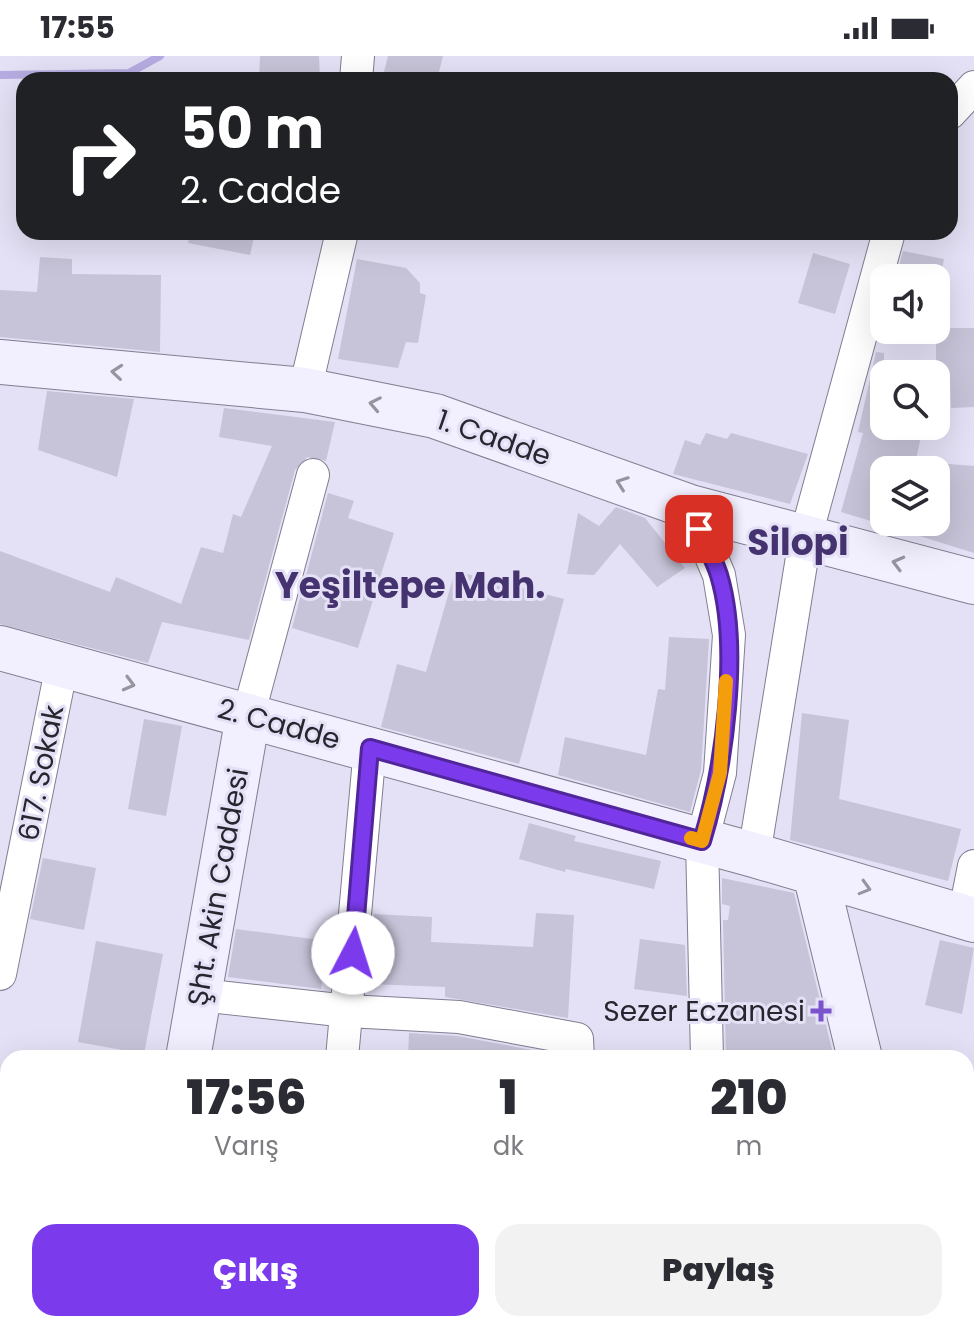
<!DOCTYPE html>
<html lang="tr">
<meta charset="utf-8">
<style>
body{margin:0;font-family:Poppins,sans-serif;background:#f2f2f3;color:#2b2b33;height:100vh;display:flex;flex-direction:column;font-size:30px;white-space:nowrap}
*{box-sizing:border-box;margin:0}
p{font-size:26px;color:#7c7c81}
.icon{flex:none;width:44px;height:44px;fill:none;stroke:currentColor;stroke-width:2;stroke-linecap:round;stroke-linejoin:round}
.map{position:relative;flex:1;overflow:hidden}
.drawer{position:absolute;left:0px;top:994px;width:974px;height:282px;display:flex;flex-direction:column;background:#fff;border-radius:24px 24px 0 0;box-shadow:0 8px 32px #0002}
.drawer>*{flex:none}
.hud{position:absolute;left:16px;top:16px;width:942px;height:168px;border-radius:24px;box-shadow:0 8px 32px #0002;background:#202124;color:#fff;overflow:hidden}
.buttons{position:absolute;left:870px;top:208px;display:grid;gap:16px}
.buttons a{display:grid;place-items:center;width:80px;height:80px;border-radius:16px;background:#fff;box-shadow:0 8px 32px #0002;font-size:40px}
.pin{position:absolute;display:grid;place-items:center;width:68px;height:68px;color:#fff;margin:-34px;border-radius:16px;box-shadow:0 4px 12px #0006}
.me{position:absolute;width:88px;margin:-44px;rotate:5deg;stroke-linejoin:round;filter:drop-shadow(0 0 6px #0008)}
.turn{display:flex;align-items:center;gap:28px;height:168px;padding:0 32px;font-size:36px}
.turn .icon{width:104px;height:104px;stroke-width:2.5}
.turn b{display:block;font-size:56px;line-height:68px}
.eta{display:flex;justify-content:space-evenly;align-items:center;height:136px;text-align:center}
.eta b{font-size:48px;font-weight:800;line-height:56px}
.primary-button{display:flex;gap:16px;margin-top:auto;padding:16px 32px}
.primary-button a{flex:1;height:92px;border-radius:24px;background:#7c3aed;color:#fff;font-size:32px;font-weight:800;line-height:92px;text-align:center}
.primary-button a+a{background:#f2f2f3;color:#2b2b33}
.status{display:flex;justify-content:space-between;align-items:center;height:56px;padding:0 40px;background:#fff;direction:ltr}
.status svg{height:22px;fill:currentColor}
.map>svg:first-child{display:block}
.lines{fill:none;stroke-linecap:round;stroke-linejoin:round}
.stream{stroke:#b7ace1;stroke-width:8}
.building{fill:#c7c3d8}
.street-casing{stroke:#817e91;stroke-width:34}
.secondary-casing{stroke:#817e91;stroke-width:46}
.street{stroke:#fff;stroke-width:32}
.secondary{stroke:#f2effe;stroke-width:44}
.oneway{stroke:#9794a0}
.route-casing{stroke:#51269a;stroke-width:20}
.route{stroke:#7c3aed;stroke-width:14}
.slow{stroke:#f59e0b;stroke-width:14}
.poi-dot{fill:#7a54cd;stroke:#e4e0f5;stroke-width:3}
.labels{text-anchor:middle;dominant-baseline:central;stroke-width:6;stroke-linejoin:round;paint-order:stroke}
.street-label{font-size:28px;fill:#27252d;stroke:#e4e0f5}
.poi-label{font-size:28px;fill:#27252d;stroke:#e4e0f5;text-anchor:end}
.district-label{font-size:36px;font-weight:bold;fill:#44336f;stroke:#e4e0f5}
</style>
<div class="status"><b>17:55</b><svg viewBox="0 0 49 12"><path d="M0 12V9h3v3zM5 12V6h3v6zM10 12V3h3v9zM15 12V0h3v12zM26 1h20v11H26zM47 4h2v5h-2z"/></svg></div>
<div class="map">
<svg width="974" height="1275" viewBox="0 0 974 1275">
<rect width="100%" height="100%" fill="#e4e0f5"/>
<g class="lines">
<path class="stream" d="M0 19 129 17 160 0"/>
</g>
<path class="building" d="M260 0H319L320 24H259Z
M388 0H443L437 24H382Z
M190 176H255L250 199 188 187Z
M903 195 944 203 940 222H896Z
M813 197 850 208 835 258 798 247Z
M40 201 72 203V218L161 219 160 296 0 281V234L37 236Z
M357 203 406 212 420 227V237L426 239 418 287 406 286 398 312 338 303Z
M936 272H974V351L951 352 950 326 936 324Z
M876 296 884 297V370H923L914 414H884V469L841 456 863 377 858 376Z
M47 335 134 343 117 421 38 394Z
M224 352 335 366 326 405 307 401 295 414 249 584 162 566 148 607 0 568V495L110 536 116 521 181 548 201 491 223 497 233 458 241 461 272 390 219 381Z
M706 377 727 383 731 377 808 398 790 448 673 418 685 384 700 389Z
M936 407 974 410V497L891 471 892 466H936Z
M328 437 354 445 348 462 394 477 358 592 292 572Z
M616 451 645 462 685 512 657 531 620 488 594 519 567 518 578 457 599 470Z
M455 515 564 543 519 708 381 671 397 608 426 616Z
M669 581 709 583 701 714 690 756 558 719 565 681 646 699 658 633 665 634Z
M802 657 849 664 839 743 961 773 948 825 790 784Z
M144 663 182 670 166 760 128 753Z
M529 767 576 780 574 785 661 805 654 833 566 813 565 816 519 803Z
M43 802 96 812 84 874 30 863Z
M722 822 794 837 834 1002H726L723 864H728L730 850 722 848Z
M536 857 574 859 568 962 445 941V931L368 928 374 858 432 861 431 886 533 891Z
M236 873 327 885 321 933 228 921Z
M640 883 685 889 687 940 634 933Z
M940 884 974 892 962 958 925 949Z
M96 885 163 898 144 998 78 986Z
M409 977 457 980 559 999V1002H408Z"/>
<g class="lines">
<g class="street-casing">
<path id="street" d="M356 24 358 0
M950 57 974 31
M305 334 342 176
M690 451 719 519 729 579 720 717 702 785 707 1002
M248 660 313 419
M754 799 805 483 889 176
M964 861 974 810
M0 918 62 609
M200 939 348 955 459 961 577 983 578 1002
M342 1002 370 692
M966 1124 974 1123
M583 1268V1275
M724 1268 725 1275"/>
</g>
<g class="secondary-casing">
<path id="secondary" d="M0 306 305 334 435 360 690 451 974 526
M0 592 754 799 974 864
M815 817 860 1002
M188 1002 248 660
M0 1201 8 1203
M316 1268 357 1275
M921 1268 923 1275
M140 1275 141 1268"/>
</g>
<use href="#street" class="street"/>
<use href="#secondary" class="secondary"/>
</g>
<defs><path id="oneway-chevron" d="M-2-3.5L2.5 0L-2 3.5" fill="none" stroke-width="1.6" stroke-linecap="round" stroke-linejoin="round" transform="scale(2)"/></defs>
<g class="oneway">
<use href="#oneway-chevron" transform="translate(117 316) rotate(-175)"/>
<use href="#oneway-chevron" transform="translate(375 348) rotate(-169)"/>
<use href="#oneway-chevron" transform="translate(622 427) rotate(-160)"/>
<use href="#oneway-chevron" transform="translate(898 507) rotate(-165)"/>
<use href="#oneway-chevron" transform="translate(129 628) rotate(15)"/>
<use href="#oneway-chevron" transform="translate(865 832) rotate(16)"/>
</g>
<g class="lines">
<g class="route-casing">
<path id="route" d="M353 897 370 692 702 785C724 713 741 592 719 519 714 503 705 488 699 473"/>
</g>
<use href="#route" class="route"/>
<path class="slow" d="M691 782 702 785 720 717 726 625"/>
</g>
<path class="poi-dot" d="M817 943h8v8h8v8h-8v8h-8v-8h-8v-8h8z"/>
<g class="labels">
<g class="street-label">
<text transform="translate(494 382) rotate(19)">1. Cadde</text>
<text transform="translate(279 668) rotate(15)">2. Cadde</text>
<text transform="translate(41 717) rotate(-79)">617. Sokak</text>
<text transform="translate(218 831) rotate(-80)">Şht. Akin Caddesi</text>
</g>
<g class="poi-label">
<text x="805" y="955">Sezer Eczanesi</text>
</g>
<g class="district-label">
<text x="798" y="486">Silopi</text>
<text x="410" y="529">Yeşiltepe Mah.</text>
</g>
</g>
</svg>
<div class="buttons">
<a><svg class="icon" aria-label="sound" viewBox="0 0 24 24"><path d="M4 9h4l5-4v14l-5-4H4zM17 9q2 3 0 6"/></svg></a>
<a><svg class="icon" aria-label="search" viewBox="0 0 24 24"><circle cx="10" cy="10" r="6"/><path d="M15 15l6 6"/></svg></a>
<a><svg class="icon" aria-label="layers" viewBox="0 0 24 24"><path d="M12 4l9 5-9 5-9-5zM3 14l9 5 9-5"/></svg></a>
</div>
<div class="pin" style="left:699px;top:473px;background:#d93025"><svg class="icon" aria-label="arrive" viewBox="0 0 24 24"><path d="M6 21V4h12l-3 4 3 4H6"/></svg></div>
<svg class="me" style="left:353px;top:897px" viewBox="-20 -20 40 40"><circle r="19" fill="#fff"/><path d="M0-13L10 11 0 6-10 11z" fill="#7c3aed"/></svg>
<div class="hud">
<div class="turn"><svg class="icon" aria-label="right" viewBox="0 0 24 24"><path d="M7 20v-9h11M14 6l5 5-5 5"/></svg><div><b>50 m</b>2. Cadde</div></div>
</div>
<section class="drawer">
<div class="eta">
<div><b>17:56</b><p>Varış</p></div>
<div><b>1</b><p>dk</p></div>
<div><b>210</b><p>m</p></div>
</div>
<div class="primary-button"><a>Çıkış</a><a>Paylaş</a></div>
</section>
</div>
